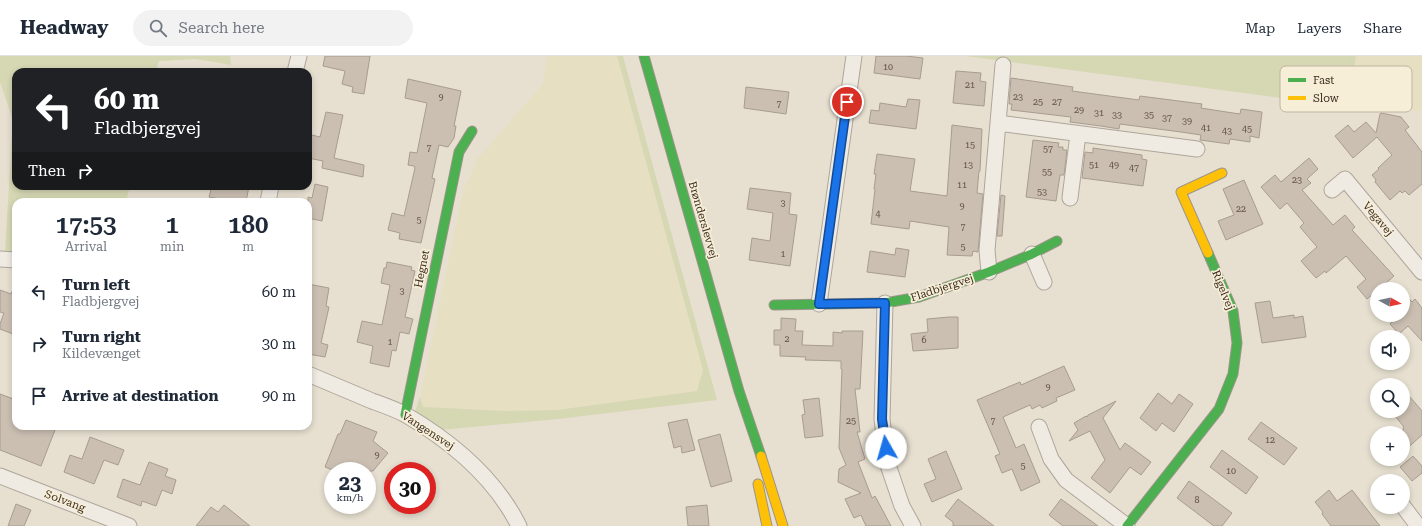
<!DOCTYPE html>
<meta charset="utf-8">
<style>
body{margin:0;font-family:"Roboto Serif",serif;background:#f2f2f3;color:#1f2937;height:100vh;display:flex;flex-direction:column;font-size:15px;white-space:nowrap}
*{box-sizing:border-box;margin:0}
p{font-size:13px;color:#747a83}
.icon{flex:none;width:22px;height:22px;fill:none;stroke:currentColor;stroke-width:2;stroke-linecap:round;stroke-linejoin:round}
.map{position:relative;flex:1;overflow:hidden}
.panel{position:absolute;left:12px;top:142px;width:300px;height:232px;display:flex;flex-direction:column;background:#fff;border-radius:12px;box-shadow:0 2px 6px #0003}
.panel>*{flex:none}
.top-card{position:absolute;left:12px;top:12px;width:300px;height:122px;border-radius:12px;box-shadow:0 2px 6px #0003;background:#202124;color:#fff;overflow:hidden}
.needle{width:26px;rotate:98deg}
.buttons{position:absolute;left:1370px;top:226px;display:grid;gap:8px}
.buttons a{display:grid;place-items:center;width:40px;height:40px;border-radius:50%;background:#fff;box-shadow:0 2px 6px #0003;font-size:20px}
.speed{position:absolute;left:324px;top:406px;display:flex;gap:8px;font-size:20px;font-weight:700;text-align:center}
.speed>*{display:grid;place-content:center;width:52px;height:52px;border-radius:50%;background:#fff;box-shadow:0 2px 6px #0003;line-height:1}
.speed small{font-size:10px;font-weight:400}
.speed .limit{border:6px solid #d22;background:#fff;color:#111}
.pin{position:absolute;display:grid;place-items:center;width:34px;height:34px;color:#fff;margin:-17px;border:2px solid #fff;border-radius:50%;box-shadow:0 1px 4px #0007}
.me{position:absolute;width:44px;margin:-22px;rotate:353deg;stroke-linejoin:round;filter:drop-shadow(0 0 3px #0008)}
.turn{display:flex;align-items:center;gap:14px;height:84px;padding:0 16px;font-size:18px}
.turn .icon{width:52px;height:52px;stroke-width:2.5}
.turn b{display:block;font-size:28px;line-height:34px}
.then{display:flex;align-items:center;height:38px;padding:0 16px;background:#0003;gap:8px;font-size:15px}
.eta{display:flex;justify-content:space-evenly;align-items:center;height:68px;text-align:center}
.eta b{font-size:24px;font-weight:600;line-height:28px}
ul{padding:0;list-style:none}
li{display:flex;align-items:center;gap:12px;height:52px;padding:0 16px}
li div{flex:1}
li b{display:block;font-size:15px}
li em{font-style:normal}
header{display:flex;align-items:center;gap:24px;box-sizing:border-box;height:56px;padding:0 20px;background:#fff;border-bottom:1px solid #e0e1e3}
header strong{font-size:19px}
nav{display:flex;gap:22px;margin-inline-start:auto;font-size:14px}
.search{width:280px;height:36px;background:#f2f2f3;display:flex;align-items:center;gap:10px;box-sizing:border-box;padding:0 14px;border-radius:22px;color:#747a83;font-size:15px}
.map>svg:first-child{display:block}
.farmland{fill:#e6dfc2}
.green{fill:#d6d7b3}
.building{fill:#cbbfb2;stroke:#a89c90}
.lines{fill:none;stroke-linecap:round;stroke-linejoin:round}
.street-casing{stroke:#ada599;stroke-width:17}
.fast-casing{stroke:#9c958a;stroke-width:11}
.slow-casing{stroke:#9c958a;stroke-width:11}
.street{stroke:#efebe3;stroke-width:15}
.fast{stroke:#4caf50;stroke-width:9}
.slow{stroke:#ffc107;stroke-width:9}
.route-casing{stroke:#114b97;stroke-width:10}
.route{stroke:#1a73e8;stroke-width:7}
.labels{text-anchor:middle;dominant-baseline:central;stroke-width:3.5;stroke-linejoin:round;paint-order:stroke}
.number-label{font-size:9px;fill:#605244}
.street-label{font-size:11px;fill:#3d2e20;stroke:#f7eed8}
.key{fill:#f7eed8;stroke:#bfb4a1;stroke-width:1}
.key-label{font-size:11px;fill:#3d2e20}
</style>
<header>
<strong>Headway</strong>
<div class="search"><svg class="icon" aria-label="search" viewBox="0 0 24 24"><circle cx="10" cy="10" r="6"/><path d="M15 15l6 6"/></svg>Search here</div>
<nav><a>Map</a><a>Layers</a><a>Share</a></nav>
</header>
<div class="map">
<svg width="1422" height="470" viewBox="0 0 1422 470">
<rect width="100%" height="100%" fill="#e7e0d1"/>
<path class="farmland" d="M547 0H617L703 314 697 335 557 354 505 355 423 351 420 341 463 135 478 102 543 28Z
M1356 0H1422V55L1348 51Z"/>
<path class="green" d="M0 0H230L231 9 196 3 159 5 156 16H16V130H130L126 146H16V197L5 195 13 64 0 26Z
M617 0H623L717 344 558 363 440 374 414 358 420 341 423 351 505 355 557 354 697 335 703 314Z
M966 0H1356L1348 51Z"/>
<path class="building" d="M325 0H370L364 38 352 36 353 31 342 28 345 15 323 10Z
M876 0H906L923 2 920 23 874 17Z
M956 15 981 17 980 25 986 26 984 50 953 47Z
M1011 22 1073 31 1072 35 1139 44 1140 40 1202 48 1201 52 1220 55 1240 58 1241 53 1262 56 1259 82 1250 80V86L1230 83 1229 88 1200 84 1201 79 1181 76 1120 68 1119 73 1101 70 1070 66 1071 61 1011 54 1012 48H1009Z
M408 23 461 35 454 70H456L454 82 448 91 439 89 432 122 435 123 421 187 399 183 400 177 388 174 392 157 404 160 415 112 414 110 408 109 410 96 417 97 427 47 405 42Z
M746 31 789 36 786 58 744 52Z
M908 43 920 44 916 73 869 67 871 54 879 55 880 47 906 51Z
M326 56 343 59 334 102 364 109 363 121 322 112 323 105 308 102V78L320 81Z
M1381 57 1401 61 1409 71 1405 74 1422 96V128L1409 139 1405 135 1402 137 1400 135 1390 144 1375 126 1376 124 1372 119 1379 113 1378 112 1392 99 1377 81 1353 102 1335 80 1348 69 1354 76 1366 66 1376 77 1380 58Z
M952 69 982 73 980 115H979L977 137 983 138 978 196 973 195 972 200 947 199 949 171 910 165 909 173 871 168 875 133H874L876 118H874L877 98 915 103 910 135 947 140Z
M1033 84 1059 87 1058 91H1063V94H1067L1064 119H1060L1056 145 1026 141Z
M1093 92 1142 99V103L1147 104 1143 130 1082 122 1085 96 1093 97Z
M1309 102 1318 113 1307 123 1311 127 1302 134 1333 169 1345 159 1355 171 1352 174 1394 220 1379 233H1377V235L1367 243 1357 231 1366 223 1346 200 1326 217 1325 215 1316 222 1301 205 1317 191 1300 171 1304 167 1287 147 1280 153 1261 131 1275 119 1281 126Z
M1244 124 1263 168 1226 184 1218 165 1234 159 1223 133Z
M315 128 328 131 322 165 308 162V141L312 142Z
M212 130H249L246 146H237L209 141Z
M750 132 791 137 789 158 797 159 790 210 749 204 752 182 770 185 773 157 747 153Z
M1001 139 1005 140 1002 180H997Z
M896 192 909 194 905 221 867 216 870 195 895 199Z
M387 206 412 211 411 214 415 215 405 261 413 263 409 278 400 276 396 295 392 294 389 311 370 307 373 290 357 286 362 265 382 269 390 229 381 227 384 212H386Z
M308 228 329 232 326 250 329 251 321 287 328 289 325 301 308 298Z
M15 229H16V269L13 278 0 273V268L4 257 0 256V234L11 238Z
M1403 236 1412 246 1415 243 1422 252V285L1408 270 1399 278 1390 268 1400 259H1403Z
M1270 245 1273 262 1294 259V262L1303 260 1306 281 1262 287 1255 247Z
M949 261H958V292L913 295 911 278 928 276 927 263Z
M781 262 796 263 795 275H803L802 289 833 290V276L842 277V275H863L860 333H855L860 376H857L865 403 858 406 872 442 875 440 891 470H866L861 459 854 462 845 443 861 437 838 426 839 413 846 409 839 392 842 313H841V305L805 304 806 301 780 300V289H774V274H781Z
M1064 310 1075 334 1056 342 1057 345 1042 352 1040 349 1032 353 1030 349 1003 361 1016 392 1024 388 1040 426 1021 435 1012 413 1002 417 995 400 1000 398 977 344 1020 326 1021 329Z
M1403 333 1422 355V379L1403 396V373L1404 371 1391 355H1403Z
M1158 337 1172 348 1179 338 1193 348 1174 376 1162 367 1156 375 1140 362Z
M0 338 16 344V370H44L55 374 41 410 0 394Z
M819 342 823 380 805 382 802 359 805 358 803 344Z
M1116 345 1103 362 1120 394 1125 387 1151 406 1141 419 1130 411 1110 437 1091 422 1105 404 1090 375 1069 385 1078 374 1074 367 1086 360 1087 361 1088 359Z
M687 363 695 394 682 397 681 390 674 392 668 367Z
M346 364 377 376 373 385 388 397 373 415H335L325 411 338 378H340Z
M1261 366 1297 392 1284 409 1248 383Z
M720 378 732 425 711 431 698 384Z
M90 381 124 394 118 409 104 404 94 428 64 416 70 399 82 403Z
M1222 394 1258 421 1246 438 1210 411Z
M946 395 962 433 932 446 924 428 936 423 928 403Z
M1413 400 1422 410V417L1412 425 1400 411Z
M149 406 168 413 165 420 176 424 172 438 162 434 156 450 142 445 141 450 117 441 123 423 140 429Z
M1189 425 1232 457 1222 470H1214L1177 442Z
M1329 434 1337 445 1352 434 1380 470H1331L1322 458 1323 456 1315 446Z
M958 443 994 470H953V466L945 460Z
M1061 443 1098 470H1063L1049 459Z
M16 448 31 454 24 470H8Z
M224 449 250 470H196L211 451 218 456Z
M707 449 709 470H688L686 451Z"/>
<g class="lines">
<g class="street-casing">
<path id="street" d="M295 16 299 0
M998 67 1197 93
M1332 134 1345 123 1422 216
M1070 142 1078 78
M268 146 271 130
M1032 198 1044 226
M0 203 16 204
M989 216 987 194 1003 9
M885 247 882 363 887 406 902 450 913 470
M819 248 854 0
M308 318C329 327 351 336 372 345 383 349 395 353 406 359 452 386 495 422 519 470
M1039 371 1051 403 1066 424 1127 470
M0 420 129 470
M1403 450 1418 470"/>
</g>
<g class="fast-casing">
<path id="fast" d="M644 0 739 335 761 400
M774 249 885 247 919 241 989 216 1032 198 1057 185
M405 359 459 96 472 75
M1127 470 1219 353 1233 318 1237 287 1233 255 1208 197"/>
</g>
<g class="slow-casing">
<path id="slow" d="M1208 197 1181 136 1222 117
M761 400 783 470
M758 428 767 470"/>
</g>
<use href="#street" class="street"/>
<use href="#fast" class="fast"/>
<use href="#slow" class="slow"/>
</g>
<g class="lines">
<g class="route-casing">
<path id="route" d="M847 46 819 248 885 247 882 363 886 392"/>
</g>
<use href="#route" class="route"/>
</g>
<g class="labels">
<g class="number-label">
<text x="888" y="11">10</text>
<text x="970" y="29">21</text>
<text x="441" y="41">9</text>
<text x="1018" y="41">23</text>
<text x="1038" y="46">25</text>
<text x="1057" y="46">27</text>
<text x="779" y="48">7</text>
<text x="1079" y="54">29</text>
<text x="1099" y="57">31</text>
<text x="1117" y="59">33</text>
<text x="1149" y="59">35</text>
<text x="1167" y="62">37</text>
<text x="1187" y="65">39</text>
<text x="1206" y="72">41</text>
<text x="1247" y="73">45</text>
<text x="1227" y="75">43</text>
<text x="970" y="89">15</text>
<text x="429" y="92">7</text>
<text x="1048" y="93">57</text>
<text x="968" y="109">13</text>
<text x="1094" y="109">51</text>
<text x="1114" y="109">49</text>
<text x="1134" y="112">47</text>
<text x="1047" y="116">55</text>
<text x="1297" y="124">23</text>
<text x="962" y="129">11</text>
<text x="1042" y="136">53</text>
<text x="783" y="147">3</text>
<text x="962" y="150">9</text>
<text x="1241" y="153">22</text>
<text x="878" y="158">4</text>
<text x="419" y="164">5</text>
<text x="963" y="171">7</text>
<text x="963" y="191">5</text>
<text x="783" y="198">1</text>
<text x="402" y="235">3</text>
<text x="787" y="283">2</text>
<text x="924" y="284">6</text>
<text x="390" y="286">1</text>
<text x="1048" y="331">9</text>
<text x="851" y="365">25</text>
<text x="993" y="365">7</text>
<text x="1270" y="384">12</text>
<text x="377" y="399">9</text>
<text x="1023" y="410">5</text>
<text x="1231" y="415">10</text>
<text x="1197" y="444">8</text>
</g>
<g class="street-label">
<text transform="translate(1378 163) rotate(50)">Vegavej</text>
<text transform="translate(703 164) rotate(74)">Brønderslevvej</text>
<text transform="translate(422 213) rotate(-78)">Hegnet</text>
<text transform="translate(942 232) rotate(-18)">Fladbjergvej</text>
<text transform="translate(1223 234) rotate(68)">Rigelvej</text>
<text transform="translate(428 375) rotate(33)">Vangensvej</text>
<text transform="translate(65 445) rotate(21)">Solvang</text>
</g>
</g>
<rect x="1280" y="10" width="132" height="46" rx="6" class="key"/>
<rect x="1288" y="22" width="18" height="4" fill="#4caf50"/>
<rect x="1288" y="40" width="18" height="4" fill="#ffc107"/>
<g class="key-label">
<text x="1313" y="28">Fast</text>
<text x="1313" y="46">Slow</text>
</g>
</svg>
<div class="buttons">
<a><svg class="needle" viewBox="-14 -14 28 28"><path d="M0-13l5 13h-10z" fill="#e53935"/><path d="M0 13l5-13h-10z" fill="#747a83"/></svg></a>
<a><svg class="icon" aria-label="sound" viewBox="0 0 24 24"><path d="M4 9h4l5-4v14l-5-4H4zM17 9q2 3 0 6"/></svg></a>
<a><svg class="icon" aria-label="search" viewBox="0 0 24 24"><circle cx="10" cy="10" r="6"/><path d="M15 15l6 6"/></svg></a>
<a>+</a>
<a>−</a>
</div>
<div class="speed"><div>23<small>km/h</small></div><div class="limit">30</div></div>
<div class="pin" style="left:847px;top:46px;background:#d93025"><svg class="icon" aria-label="arrive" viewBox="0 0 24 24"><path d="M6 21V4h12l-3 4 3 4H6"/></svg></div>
<svg class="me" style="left:886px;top:392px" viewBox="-20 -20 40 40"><circle r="19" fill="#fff"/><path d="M0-13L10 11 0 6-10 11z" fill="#1a73e8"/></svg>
<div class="top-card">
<div class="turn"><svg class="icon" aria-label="left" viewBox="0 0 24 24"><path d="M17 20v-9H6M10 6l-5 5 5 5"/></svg><div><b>60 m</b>Fladbjergvej</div></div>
<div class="then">Then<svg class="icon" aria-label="right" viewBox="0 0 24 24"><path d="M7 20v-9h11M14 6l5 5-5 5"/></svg></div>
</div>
<section class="panel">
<div class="eta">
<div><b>17:53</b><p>Arrival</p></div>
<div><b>1</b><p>min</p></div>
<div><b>180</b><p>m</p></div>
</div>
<ul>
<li><svg class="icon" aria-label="left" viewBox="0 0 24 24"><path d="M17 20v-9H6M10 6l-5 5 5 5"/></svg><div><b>Turn left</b><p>Fladbjergvej</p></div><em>60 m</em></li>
<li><svg class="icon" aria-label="right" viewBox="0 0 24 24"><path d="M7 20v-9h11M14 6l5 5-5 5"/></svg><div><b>Turn right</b><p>Kildevænget</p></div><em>30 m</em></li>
<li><svg class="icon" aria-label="arrive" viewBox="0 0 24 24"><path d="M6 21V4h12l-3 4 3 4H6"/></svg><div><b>Arrive at destination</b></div><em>90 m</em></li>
</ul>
</section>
</div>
